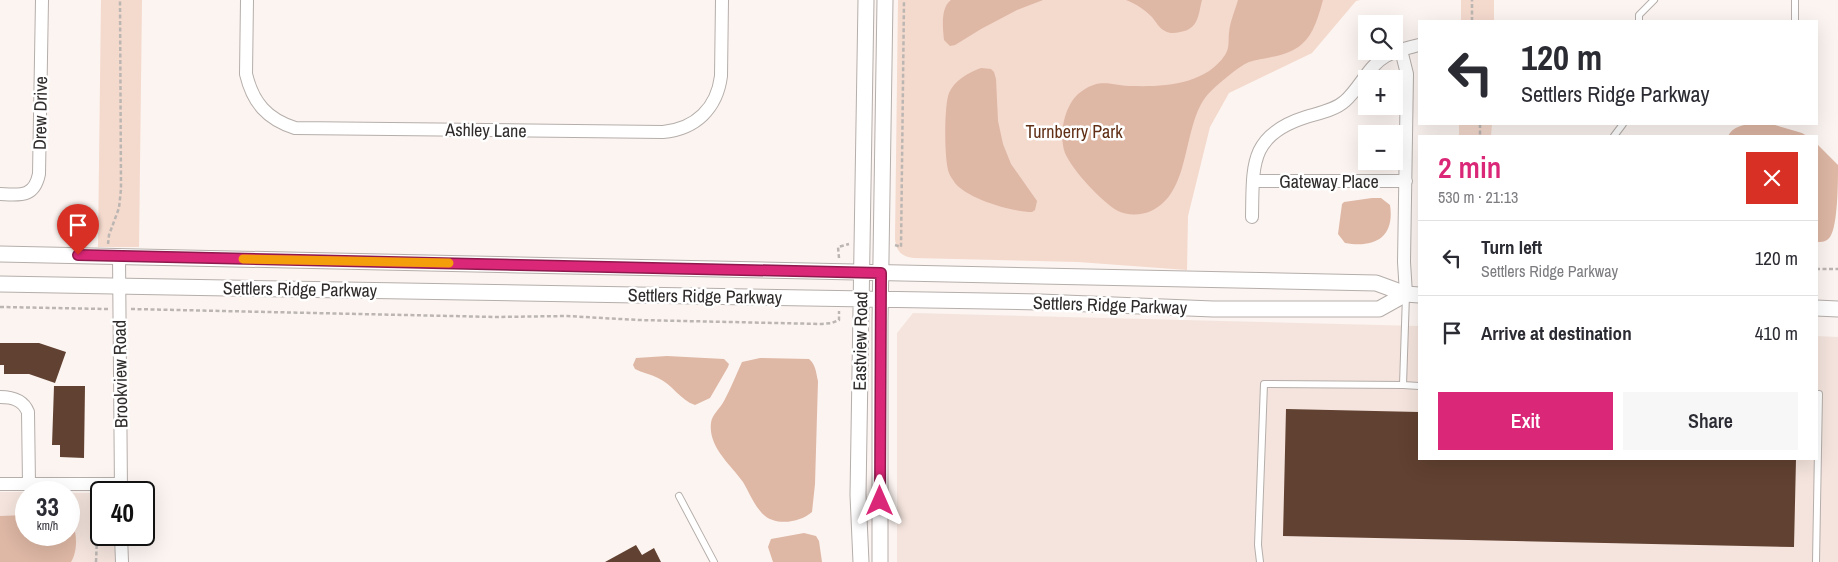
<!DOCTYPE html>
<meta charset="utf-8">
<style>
body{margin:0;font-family:"Archivo Narrow",sans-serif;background:#f7f7f7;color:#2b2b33;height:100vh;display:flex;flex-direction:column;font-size:19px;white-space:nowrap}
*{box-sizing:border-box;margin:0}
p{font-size:16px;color:#7c7c81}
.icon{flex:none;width:28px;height:28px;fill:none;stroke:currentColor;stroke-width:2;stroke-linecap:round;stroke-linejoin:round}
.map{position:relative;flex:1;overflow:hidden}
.drawer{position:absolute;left:1418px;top:135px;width:400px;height:325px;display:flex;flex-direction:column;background:#fff;border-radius:0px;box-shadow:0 5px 20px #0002}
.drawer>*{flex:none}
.banner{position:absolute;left:1418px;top:20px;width:400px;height:105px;border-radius:0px;box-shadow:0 5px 20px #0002;background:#fff;color:#2b2b33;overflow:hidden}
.tools{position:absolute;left:1358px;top:15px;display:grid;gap:10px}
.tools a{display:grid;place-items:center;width:45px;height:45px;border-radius:0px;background:#fff;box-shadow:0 5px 20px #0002;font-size:25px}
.speed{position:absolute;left:15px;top:481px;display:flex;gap:10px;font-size:25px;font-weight:700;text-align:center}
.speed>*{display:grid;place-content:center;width:65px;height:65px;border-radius:50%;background:#fff;box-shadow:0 5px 20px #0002;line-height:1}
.speed small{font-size:12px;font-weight:400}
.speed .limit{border:2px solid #111;border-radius:8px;background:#fff;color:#111}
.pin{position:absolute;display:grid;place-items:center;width:42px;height:42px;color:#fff;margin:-51px -21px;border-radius:50% 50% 50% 0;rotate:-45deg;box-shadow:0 0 5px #0007}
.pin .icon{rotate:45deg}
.me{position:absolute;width:55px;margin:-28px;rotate:0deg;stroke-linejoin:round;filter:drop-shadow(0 0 4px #0008)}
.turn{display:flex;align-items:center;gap:18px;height:105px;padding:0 20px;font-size:22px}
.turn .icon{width:65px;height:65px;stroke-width:2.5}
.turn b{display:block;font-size:35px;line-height:42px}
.round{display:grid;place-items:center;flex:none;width:52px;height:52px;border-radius:0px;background:#f7f7f7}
.head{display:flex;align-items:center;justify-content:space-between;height:85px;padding:0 20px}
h1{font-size:30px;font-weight:600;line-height:38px;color:#db2777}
.cta{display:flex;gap:10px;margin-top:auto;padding:10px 20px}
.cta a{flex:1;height:58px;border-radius:0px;background:#db2777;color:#fff;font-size:20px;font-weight:600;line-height:58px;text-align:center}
.cta a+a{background:#f7f7f7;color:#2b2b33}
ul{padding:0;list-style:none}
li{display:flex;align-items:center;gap:15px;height:75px;padding:0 20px;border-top:1px solid #e1e1e2}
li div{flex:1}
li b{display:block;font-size:19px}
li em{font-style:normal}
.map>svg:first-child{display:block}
.built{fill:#f4e4dd}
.green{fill:#f4d9cd}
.water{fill:#deb7a5}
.building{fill:#614131}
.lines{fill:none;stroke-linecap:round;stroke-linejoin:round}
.service-casing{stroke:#b5aeaa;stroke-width:8}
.minor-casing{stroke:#b5aeaa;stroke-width:14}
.tertiary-casing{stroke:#b5aeaa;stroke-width:17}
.path{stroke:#bcb6b3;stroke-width:2.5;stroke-dasharray:4 2.5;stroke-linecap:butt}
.service{stroke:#fff;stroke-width:6}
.minor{stroke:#fff;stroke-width:12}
.tertiary{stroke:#fff;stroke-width:15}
.route-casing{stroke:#8e194d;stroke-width:12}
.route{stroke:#db2777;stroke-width:9}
.slow{stroke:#f59e0b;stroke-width:9}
.labels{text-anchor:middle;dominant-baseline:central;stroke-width:5;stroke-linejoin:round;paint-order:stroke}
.street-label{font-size:18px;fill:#2f2c2b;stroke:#fff}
.park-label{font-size:18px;fill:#612f15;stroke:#fff}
</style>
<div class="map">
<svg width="1838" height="562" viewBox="0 0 1838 562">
<rect width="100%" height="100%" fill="#fcf4f0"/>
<path class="built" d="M913 313 1419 326V459H1816V336L1838 337V562H897V333Z
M102 484 121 492H101V535H121L122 562H0V492H36H26V535H69V493H98Z"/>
<path class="green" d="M101 0H142L139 247H98Z
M898 0H1360L1356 1 1312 53 1229 93 1210 127 1188 216 1187 270 1078 262 914 258C902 257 896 251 895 239Z
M1461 0H1494V21H1461Z
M1459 124H1492L1491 136H1459Z"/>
<path class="water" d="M951 0H1043L1017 10 981 29 955 45 950 46 944 40C943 29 940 8 951 0Z
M1126 0H1202C1198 15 1199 29 1180 32 1175 33 1170 34 1165 31 1160 29 1156 22 1152 17 1144 9 1136 4 1126 0Z
M1238 0H1323C1319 14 1314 34 1302 44 1288 57 1265 57 1249 62 1239 66 1211 89 1205 98 1182 130 1191 193 1151 211 1142 215 1128 216 1118 211 1101 201 1073 171 1065 153 1058 134 1065 102 1082 91 1101 77 1113 86 1133 86 1165 87 1206 84 1225 55 1230 48 1228 40 1229 33 1230 21 1235 11 1238 0Z
M981 68 991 69 994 72 996 79 998 121 1003 144 1011 164 1037 201 1035 210 1032 212C1012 212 968 199 955 183 953 180 950 176 949 173 944 161 944 105 949 93 954 81 969 72 981 68Z
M1775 125 1802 133 1807 136H1728C1736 120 1760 125 1775 125Z
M1816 143 1838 165C1838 181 1838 226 1830 237 1826 242 1822 242 1816 242Z
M1372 198H1381L1390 205C1395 238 1374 248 1345 243L1338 234 1342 204 1344 202Z
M667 356 724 359 729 364 728 367 710 398 695 405C680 400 672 384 658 378 651 374 642 373 635 369L633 365 636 358Z
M760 358 809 359C816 365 816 373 818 381L815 484 812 512C800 523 773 527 761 512 753 503 749 492 743 482 731 465 708 447 711 423 712 414 720 409 724 401 731 388 736 375 742 362Z
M26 515V535H69V519C78 529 78 551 71 562H0V516Z
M804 533 816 536 819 541 822 562H773L768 547 771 539Z"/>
<path class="building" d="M0 343H39L66 352 55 383 29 374H4V365H0Z
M54 386H85L84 458 60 457V445H52Z
M1286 409 1419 412V459H1796L1794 547 1283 536Z
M636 545 642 555 654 548 661 562H605Z"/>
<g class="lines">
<g class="service-casing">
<path id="service" d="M1639 21V15L1654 0
M1795 21V0
M1614 136 1623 124
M1403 385 1419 386
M679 496 714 562
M1260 562 1258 545 1264 384 1403 385 1406 295
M1816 562 1819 394H1816"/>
</g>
<g class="minor-casing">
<path id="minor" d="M247 0 246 74C253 103 267 119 295 128L663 132C696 129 717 108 721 76L722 0
M1401 50 1407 74 1404 262 1406 294
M1253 181H1406
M0 194C20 195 34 198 39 174L42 0
M1252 217C1253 165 1249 135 1306 117 1319 113 1335 110 1345 101 1360 88 1368 66 1386 56 1396 50 1408 48 1419 45
M119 256 121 492
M0 397C13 397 23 400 28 412L29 484
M0 484H121
M121 535 122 562"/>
</g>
<g class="tertiary-casing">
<path id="tertiary" d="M0 254 1376 283 1406 294 1419 295
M0 284 1040 302 1213 309H1379L1406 294
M1816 308 1838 309
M861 562 858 495 866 0
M880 562V322L885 0"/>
</g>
<path class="path" d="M1472 21V0
M1480 124V136
M108 244 109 235 119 208 121 189 120 0
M895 245 901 247 904 0
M839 258 838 247 849 244
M1816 269H1838
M0 307 108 309
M131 309 496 317 567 316 638 320 822 324 832 323 839 320V311
M96 562 97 538 101 513"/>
<use href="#service" class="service"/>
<use href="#minor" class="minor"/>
<use href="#tertiary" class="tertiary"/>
</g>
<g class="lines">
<g class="route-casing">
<path id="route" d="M78 255 881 273 880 501"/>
</g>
<use href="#route" class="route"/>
<path class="slow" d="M243 259 449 263"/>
</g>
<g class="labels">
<g class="street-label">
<text transform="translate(40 113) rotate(-89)">Drew Drive</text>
<text transform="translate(486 130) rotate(1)">Ashley Lane</text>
<text x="1329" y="181">Gateway Place</text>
<text transform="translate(300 289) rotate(1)">Settlers Ridge Parkway</text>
<text transform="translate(705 296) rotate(1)">Settlers Ridge Parkway</text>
<text transform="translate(1110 305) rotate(2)">Settlers Ridge Parkway</text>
<text transform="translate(860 341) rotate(-89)">Eastview Road</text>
<text transform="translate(120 374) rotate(-91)">Brookview Road</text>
</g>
<g class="park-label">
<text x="1074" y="131">Turnberry Park</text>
</g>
</g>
</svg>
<div class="tools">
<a><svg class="icon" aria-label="search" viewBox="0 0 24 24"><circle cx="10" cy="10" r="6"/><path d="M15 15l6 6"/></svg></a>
<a>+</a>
<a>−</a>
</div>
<div class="speed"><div>33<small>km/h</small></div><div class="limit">40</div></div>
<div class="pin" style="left:78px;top:255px;background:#d93025"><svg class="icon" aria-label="arrive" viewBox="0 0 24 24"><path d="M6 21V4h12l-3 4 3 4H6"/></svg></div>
<svg class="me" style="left:880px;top:501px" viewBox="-20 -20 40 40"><path d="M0-17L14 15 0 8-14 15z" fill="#db2777" stroke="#fff" stroke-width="4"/></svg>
<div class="banner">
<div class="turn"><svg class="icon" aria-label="left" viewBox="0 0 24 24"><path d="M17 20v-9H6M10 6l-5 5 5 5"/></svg><div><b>120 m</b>Settlers Ridge Parkway</div></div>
</div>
<section class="drawer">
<div class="head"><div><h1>2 min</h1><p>530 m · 21:13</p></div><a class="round" style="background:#d93025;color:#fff"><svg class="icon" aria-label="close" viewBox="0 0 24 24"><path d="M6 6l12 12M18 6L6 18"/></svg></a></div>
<ul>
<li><svg class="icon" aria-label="left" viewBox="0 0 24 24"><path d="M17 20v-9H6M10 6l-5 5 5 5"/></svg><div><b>Turn left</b><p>Settlers Ridge Parkway</p></div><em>120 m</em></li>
<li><svg class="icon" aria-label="arrive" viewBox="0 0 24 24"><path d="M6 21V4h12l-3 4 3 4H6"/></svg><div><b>Arrive at destination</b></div><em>410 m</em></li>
</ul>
<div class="cta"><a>Exit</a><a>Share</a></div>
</section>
</div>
